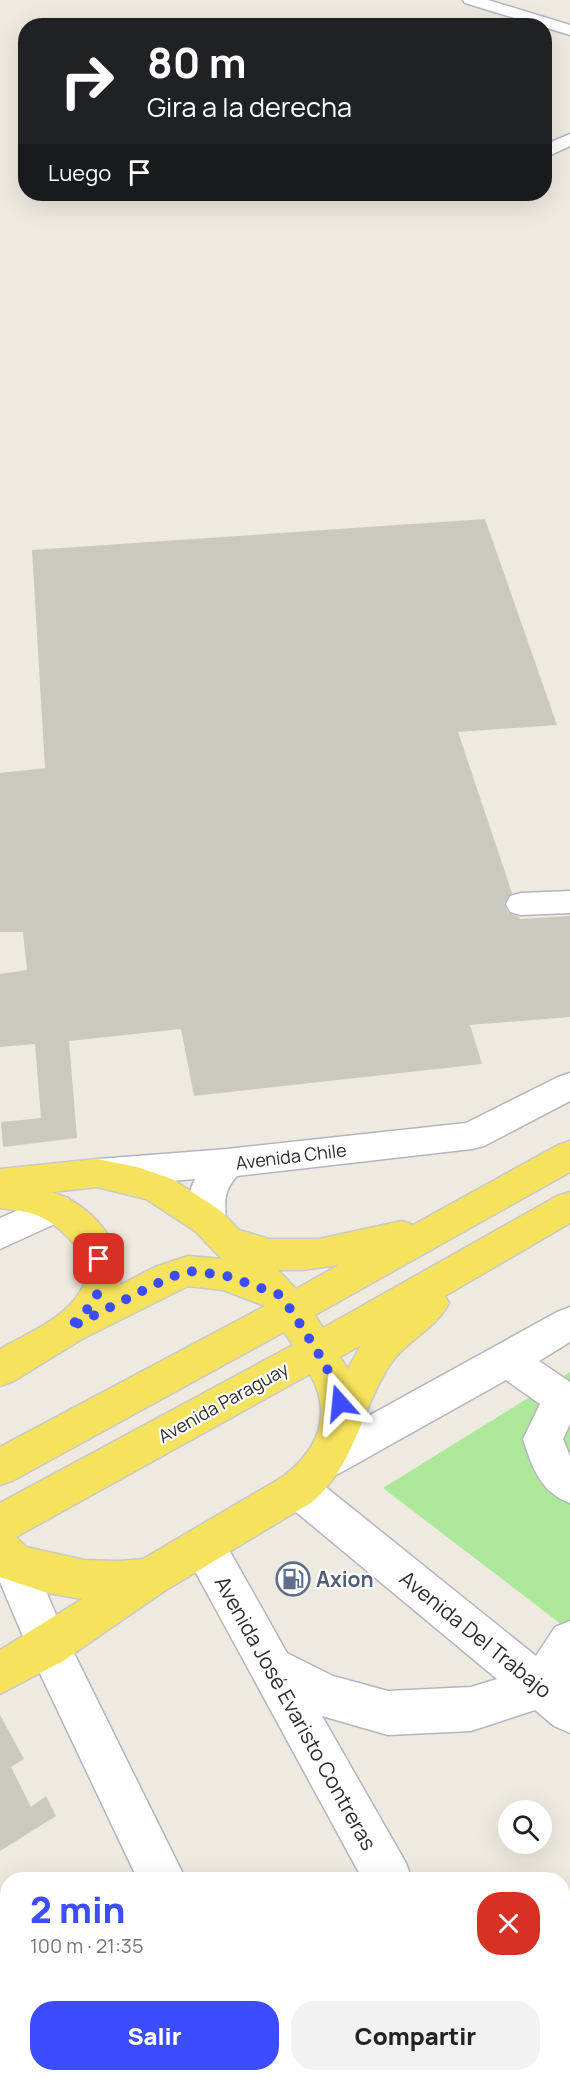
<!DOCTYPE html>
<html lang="es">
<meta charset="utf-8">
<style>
body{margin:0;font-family:Manrope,sans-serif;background:#f2f2f2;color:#222;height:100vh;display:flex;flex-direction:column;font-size:22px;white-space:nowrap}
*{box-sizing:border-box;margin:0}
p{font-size:20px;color:#767676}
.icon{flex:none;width:33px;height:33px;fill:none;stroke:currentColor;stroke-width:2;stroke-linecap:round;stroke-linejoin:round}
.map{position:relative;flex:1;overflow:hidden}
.side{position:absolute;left:0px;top:1872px;width:570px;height:210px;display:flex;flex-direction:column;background:#fff;border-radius:24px 24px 0 0;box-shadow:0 6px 24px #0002}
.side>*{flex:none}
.hud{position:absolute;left:18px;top:18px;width:534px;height:183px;border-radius:24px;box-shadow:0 6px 24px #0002;background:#202124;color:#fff;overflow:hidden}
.controls{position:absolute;left:498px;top:1800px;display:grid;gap:12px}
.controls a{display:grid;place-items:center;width:54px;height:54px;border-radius:50%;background:#fff;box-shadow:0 6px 24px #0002;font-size:30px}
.pin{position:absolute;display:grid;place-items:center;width:51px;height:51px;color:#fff;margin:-26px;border-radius:12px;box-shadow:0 3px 9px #0006}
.me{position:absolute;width:66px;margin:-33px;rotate:342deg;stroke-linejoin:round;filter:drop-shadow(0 0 4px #0008)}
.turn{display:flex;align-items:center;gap:21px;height:126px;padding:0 30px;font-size:27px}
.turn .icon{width:78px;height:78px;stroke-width:2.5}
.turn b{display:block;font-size:42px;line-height:51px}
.then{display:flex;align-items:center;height:57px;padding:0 30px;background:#0003;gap:12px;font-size:22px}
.round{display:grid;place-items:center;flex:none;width:63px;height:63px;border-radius:24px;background:#f2f2f2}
.summary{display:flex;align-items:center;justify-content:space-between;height:102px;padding:0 30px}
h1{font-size:36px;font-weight:800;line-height:45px;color:#3c4cff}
.primary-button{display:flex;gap:12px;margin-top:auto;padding:12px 30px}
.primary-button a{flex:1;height:69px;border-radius:24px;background:#3c4cff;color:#fff;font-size:24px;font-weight:800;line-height:69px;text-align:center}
.primary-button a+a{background:#f2f2f2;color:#222}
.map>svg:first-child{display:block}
.green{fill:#ace79a}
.building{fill:#cbc8be}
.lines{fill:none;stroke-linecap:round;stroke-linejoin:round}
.minor-casing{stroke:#b3b4c1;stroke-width:3}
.major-casing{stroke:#c8c8c8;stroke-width:3}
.minor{fill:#fff;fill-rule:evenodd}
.major{fill:#f6e35d;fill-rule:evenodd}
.route{stroke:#3c4cff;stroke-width:10;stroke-dasharray:0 18}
.labels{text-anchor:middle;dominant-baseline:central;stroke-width:4.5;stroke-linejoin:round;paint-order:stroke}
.street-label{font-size:18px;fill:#2d2d2d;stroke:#fff}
.near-service-label{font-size:21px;font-weight:bold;fill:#4e5e75;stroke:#fff;text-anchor:start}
.near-street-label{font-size:21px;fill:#2d2d2d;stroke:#fff}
</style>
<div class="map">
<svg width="570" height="2082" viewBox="0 0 570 2082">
<rect width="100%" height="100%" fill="#efeadf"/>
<path class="green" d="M570 1372V1631L383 1488Z"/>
<path class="building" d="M485 519 557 725 458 732 512 893 504 903 508 913 519 917 520 919 570 916V1017L470 1025 482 1064 194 1096 181 1029 69 1041 77 1138 3 1147 1 1122 41 1118 35 1044 0 1047V974L27 970 23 932H0V773L45 768 32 550Z
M0 1715 24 1759 11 1767 31 1807 46 1796 56 1816 0 1851Z"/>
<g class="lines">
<g class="minor-casing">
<path id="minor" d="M463 0H488L570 25V35L465 3Z
M570 134V146L544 158V145Z
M570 891V913L521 915 510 912 506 904 510 896 521 893Z
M570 1073V1101L484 1146 472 1149 237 1176C216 1200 232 1209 221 1231L208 1236 195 1231C186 1214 186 1197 195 1179L99 1187 87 1183 81 1173 87 1163 99 1159 227 1149 466 1123 558 1077Z
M55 1194 68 1198 73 1208 68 1218 0 1249V1218Z
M570 1307V1342L539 1361 570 1382V1424L563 1439 570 1456V1503C540 1492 532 1467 523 1439L540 1404 506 1380 340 1473 326 1478 312 1473 306 1460 312 1447 557 1312Z
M298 1471 312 1476 536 1656 555 1627 570 1621V1733L554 1726 535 1710 471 1731 388 1735 322 1716 406 1863 412 1880H363L189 1560 183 1546 189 1532 204 1527 219 1532 287 1653 333 1676 388 1691 471 1687 497 1679 284 1502 278 1489 284 1476Z
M13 1544 28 1549 63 1631 186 1880H138L27 1646 0 1582V1549Z
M234 2074H285L288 2082H237Z
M377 2074H433L430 2082H374Z
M471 2074H522L525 2082H474Z"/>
</g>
<g class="major-casing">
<path id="major" d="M570 1141V1172L315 1315 323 1328 557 1196 570 1192V1223L445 1296 449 1303C435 1330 404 1342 389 1366 360 1412 354 1467 312 1502L163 1592 63 1661 0 1694V1650L82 1599 48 1593 0 1577V1503L293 1345 284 1332 14 1480 0 1485V1447L265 1306 223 1290 188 1286 82 1339 14 1381 0 1386V1349C28 1333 65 1319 81 1290 98 1262 64 1228 41 1217 29 1211 13 1210 0 1208V1169L97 1159 137 1167 172 1179 221 1211 239 1230 269 1239H319L402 1221 413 1225 558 1145ZM97 1187 146 1199 195 1231 222 1259 188 1256 155 1267 120 1285C127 1243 89 1204 52 1192ZM339 1265 296 1289 278 1270H302ZM361 1345 348 1369 340 1357ZM310 1374C333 1415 319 1448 284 1476L143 1559 119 1561 84 1560 26 1547 16 1537Z"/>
</g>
<use href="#minor" class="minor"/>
<use href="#major" class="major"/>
</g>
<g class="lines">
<path class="route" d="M99 1259C106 1294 92 1305 69 1328L168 1278 188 1271 224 1275 278 1294 291 1310 317 1351 338 1388 340 1403"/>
</g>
<defs>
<g id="fuel-ring" transform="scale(1.725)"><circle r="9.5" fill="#fff" stroke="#5c6f8a" stroke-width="1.5"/><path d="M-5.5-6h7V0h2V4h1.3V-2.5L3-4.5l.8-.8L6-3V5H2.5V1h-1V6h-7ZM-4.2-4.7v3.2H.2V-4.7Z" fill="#5c6f8a"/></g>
</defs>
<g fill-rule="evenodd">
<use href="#fuel-ring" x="293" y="1579"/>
</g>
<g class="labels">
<g class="street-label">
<text transform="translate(291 1156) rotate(-7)">Avenida Chile</text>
<text transform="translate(223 1402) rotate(-29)">Avenida Paraguay</text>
</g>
<g class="near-service-label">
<text x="316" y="1579">Axion</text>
</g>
<g class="near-street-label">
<text transform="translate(476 1634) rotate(39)">Avenida Del Trabajo</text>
<text transform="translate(296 1713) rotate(61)">Avenida José Evaristo Contreras</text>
</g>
</g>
</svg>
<div class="controls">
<a><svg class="icon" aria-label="search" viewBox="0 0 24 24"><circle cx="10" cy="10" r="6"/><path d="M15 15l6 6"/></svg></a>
</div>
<div class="pin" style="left:99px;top:1259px;background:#d93025"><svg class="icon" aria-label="arrive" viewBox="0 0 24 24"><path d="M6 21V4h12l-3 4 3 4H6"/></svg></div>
<svg class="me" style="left:340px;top:1403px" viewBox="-20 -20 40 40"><path d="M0-17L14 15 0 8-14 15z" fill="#3c4cff" stroke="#fff" stroke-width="4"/></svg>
<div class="hud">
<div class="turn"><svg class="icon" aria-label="right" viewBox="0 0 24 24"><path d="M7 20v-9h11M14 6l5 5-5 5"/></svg><div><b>80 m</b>Gira a la derecha</div></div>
<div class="then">Luego<svg class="icon" aria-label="arrive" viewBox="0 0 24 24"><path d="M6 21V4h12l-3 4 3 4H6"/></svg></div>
</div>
<section class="side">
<div class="summary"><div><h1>2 min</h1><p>100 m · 21:35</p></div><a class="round" style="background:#d93025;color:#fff"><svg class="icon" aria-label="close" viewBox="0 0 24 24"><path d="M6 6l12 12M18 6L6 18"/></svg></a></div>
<div class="primary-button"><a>Salir</a><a>Compartir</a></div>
</section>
</div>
